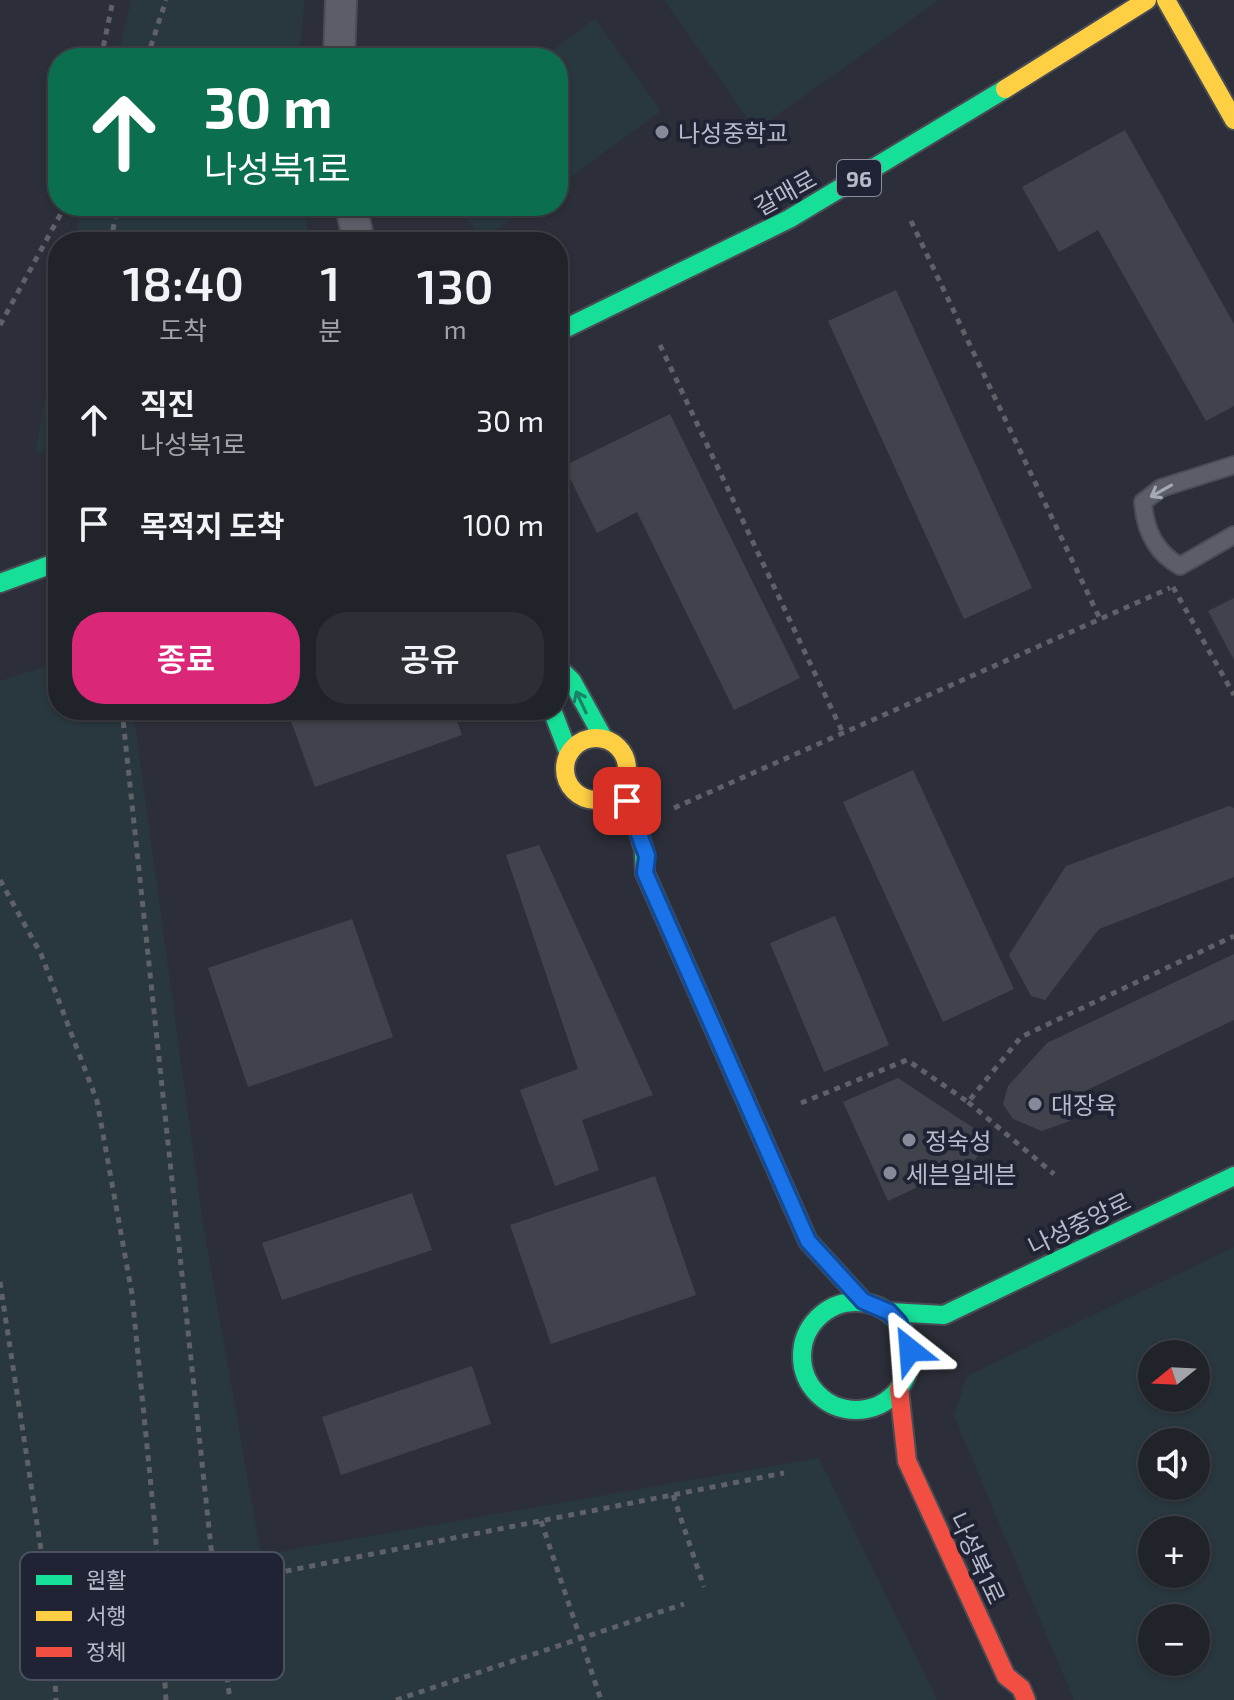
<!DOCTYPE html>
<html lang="ko">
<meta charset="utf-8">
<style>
body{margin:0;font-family:"Exo 2","Noto Sans KR",sans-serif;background:#2d2f37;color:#f1f3f6;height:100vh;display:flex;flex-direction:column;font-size:30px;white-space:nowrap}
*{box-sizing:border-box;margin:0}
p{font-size:26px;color:#a2a4a9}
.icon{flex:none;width:44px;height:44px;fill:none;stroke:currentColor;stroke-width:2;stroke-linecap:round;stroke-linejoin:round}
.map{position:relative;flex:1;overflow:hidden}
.side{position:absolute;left:48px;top:232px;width:520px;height:488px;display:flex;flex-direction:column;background:#21232b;border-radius:32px;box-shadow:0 2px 6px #0004,0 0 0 2px #3e4047}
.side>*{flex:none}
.hud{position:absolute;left:48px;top:48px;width:520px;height:168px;border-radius:32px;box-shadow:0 2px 6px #0004,0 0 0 2px #3e4047;background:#0b6e4f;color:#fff;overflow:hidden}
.needle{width:52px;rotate:252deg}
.buttons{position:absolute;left:1138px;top:1340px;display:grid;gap:16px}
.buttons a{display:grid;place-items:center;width:72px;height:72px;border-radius:50%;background:#21232b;box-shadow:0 2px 6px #0004,0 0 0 2px #3e4047;font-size:40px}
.pin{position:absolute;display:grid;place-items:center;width:68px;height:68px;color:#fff;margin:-34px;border-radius:16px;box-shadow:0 4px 12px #0006}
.me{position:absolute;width:88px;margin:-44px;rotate:332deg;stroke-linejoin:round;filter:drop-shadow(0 0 6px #0008)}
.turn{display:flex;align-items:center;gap:28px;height:168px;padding:0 24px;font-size:36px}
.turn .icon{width:104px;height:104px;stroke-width:2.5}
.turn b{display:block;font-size:56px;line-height:68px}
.eta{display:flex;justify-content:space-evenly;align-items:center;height:136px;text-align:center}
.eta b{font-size:48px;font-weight:600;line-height:56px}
.action{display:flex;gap:16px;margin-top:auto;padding:16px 24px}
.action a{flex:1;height:92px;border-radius:32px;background:#db2777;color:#fff;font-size:32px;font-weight:600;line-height:92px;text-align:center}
.action a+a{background:#2d2f37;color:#f1f3f6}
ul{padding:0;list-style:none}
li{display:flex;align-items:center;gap:24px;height:104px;padding:0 24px}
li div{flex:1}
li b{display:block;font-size:30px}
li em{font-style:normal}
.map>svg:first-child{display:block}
.green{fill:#29373e;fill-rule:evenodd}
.building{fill:#41434c}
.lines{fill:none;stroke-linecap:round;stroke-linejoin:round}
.lane-casing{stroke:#4a4c55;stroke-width:20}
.street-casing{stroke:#4a4c55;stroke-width:34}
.fast-casing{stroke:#4a4c55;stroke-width:22}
.slow-casing{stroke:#4a4c55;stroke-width:22}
.jam-casing{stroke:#4a4c55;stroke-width:22}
.path{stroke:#5e6168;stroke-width:5;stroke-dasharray:6 6;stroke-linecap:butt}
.lane{stroke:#5c5e67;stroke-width:16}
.street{stroke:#5c5e67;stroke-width:30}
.fast{stroke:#16e098;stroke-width:18}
.slow{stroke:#ffcf43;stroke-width:18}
.jam{stroke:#f24e42;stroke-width:18}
.oneway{stroke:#a5a8b5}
.oneway2{stroke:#1a8266}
.route-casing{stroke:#114b97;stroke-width:20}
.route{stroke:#1a73e8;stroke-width:14}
.poi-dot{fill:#868997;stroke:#1f2333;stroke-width:3}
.labels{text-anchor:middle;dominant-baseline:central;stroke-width:8;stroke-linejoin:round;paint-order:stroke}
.shield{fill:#1f2333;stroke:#898d9c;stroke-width:2}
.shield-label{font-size:22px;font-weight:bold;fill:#b7bac9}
.poi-label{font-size:24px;fill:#b7bac9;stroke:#1f2333;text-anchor:start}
.street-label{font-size:24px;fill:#b7bac9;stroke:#1f2333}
.key{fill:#1f2333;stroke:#4d5060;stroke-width:2}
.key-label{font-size:22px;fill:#b7bac9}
</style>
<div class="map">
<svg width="1234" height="1700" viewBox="0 0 1234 1700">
<rect width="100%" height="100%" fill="#2c2f39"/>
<path class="green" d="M131 0H305L298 58H117Z
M664 0H939L756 130Z
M595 19 661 111 558 186V58H542Z
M82 206H304L309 242H75Z
M458 206H530L482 240Z
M58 333V445L35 454Z
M58 662V710H133L203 1224 261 1555 819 1458 937 1700H0V681Z
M1234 1247V1700H1074L954 1416 967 1376ZM1152 1354H1196V1398H1152ZM1152 1442H1196V1486H1152ZM1152 1530H1196V1574H1152ZM1152 1618H1196V1662H1152Z"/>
<path class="building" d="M1125 130 1234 324V406L1206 421 1098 230 1059 252 1022 187Z
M896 290 1032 588 964 619 828 321Z
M670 414 800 678 734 710 637 512 597 533 564 466Z
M1234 598V660L1208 611Z
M287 710H453L462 735 315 787Z
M913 770 1014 989 943 1022 843 802Z
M1229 806 1234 808V877L1099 929 1045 1000 1031 996 1009 955 1066 866Z
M539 845 653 1095 582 1120 599 1170 555 1186 520 1090 578 1069 506 855Z
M835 916 889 1045 824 1072 770 943Z
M352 919 393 1037 248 1087 208 968Z
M1234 954V1020L1085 1091 1070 1121 1042 1131 1013 1119 1003 1104 1008 1086 1047 1043Z
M898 1078 975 1129 985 1145 975 1160 888 1201 843 1102Z
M655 1176 696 1295 551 1344 510 1225Z
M412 1193 432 1250 282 1300 262 1243Z
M472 1366 491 1424 341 1475 322 1417Z"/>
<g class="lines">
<g class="lane-casing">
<path id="lane" d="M1234 465 1161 488 1143 502C1145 530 1155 552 1180 566L1234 535"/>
</g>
<g class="street-casing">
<path id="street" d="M339 58 341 0
M351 206 359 242"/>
</g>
<g class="fast-casing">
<path id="fast" d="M558 332 789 219 1005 89
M0 583 58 562
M558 667 572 681 604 739
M552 710 569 754
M624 782 644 850 645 873 808 1241 863 1301
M802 1356a54 54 0 1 1 108 0a54 54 0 1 1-108 0Z
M889 1312 944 1315 1234 1176"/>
</g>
<g class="slow-casing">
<path id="slow" d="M1166 0 1234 120
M1005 89 1147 0
M565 769a31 31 0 1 1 62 0a31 31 0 1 1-62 0Z"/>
</g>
<g class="jam-casing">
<path id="jam" d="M899 1389 907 1461 1006 1676 1021 1688 1026 1700"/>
</g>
<path class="path" d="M101 58 113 0
M147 58 166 0
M911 221 1100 619
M111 242 117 206
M0 325 65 206
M660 345 843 733
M1173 587 1234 695
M122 710 215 1585 230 1700
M674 808 1170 588
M0 880 41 954 97 1101 132 1294 155 1527 166 1700
M968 1102 1054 1174
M801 1103 907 1060 968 1102 1021 1037 1234 936
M0 1282 53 1628 56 1700
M673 1495 704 1587
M541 1521 601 1700
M215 1585 784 1473
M396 1700 684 1604"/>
<use href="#lane" class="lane"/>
<use href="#street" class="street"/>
<use href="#fast" class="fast"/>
<use href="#slow" class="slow"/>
<use href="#jam" class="jam"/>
</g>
<defs><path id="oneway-shaft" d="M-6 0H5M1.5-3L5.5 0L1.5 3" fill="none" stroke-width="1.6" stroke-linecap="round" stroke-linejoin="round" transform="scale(2)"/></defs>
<use class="oneway" href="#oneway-shaft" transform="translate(1161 491) rotate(151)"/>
<use class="oneway2" href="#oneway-shaft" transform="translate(581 702) rotate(-115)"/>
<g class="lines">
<g class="route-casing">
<path id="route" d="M627 801 647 856 645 873 808 1241 863 1301 889 1312 899 1323 910 1350"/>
</g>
<use href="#route" class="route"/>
</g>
<g class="poi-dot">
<circle cx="662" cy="132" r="8"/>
<circle cx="1035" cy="1104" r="8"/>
<circle cx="909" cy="1140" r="8"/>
<circle cx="890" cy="1173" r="8"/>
</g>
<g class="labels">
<rect class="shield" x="837" y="160" width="44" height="36" rx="6"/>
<g class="shield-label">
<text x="859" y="178">96</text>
</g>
<g class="poi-label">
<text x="678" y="132">나성중학교</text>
<text x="1051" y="1104">대장육</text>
<text x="925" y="1140">정숙성</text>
<text x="906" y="1173">세븐일레븐</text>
</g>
<g class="street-label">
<text transform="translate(785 192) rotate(-29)">갈매로</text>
<text transform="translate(1079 1223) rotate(-26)">나성중앙로</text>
<text transform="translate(978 1558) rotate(65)">나성북1로</text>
</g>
</g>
<rect x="20" y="1552" width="264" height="128" rx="12" class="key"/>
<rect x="36" y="1575" width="36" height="10" fill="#16e098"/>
<rect x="36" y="1611" width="36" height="10" fill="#ffcf43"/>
<rect x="36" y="1647" width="36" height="10" fill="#f24e42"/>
<g class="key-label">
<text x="86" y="1588">원활</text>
<text x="86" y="1624">서행</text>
<text x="86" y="1660">정체</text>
</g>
</svg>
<div class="buttons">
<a><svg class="needle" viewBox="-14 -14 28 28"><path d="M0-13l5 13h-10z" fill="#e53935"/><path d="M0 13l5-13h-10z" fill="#a2a4a9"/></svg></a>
<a><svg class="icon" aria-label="sound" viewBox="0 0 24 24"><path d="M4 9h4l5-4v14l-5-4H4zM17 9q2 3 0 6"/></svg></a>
<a>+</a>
<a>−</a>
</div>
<div class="pin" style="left:627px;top:801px;background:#d93025"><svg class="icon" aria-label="arrive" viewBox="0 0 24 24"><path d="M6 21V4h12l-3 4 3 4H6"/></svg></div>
<svg class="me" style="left:910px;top:1350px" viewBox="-20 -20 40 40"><path d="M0-17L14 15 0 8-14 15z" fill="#1a73e8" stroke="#fff" stroke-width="4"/></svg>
<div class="hud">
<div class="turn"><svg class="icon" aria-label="ahead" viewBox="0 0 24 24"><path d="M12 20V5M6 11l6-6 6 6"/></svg><div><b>30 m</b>나성북1로</div></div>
</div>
<section class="side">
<div class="eta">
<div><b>18:40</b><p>도착</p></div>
<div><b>1</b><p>분</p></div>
<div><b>130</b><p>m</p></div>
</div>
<ul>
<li><svg class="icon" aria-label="ahead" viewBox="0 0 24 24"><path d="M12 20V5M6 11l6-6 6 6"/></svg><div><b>직진</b><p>나성북1로</p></div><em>30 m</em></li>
<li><svg class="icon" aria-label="arrive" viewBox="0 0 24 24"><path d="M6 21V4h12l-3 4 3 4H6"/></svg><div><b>목적지 도착</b></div><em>100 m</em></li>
</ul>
<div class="action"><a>종료</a><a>공유</a></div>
</section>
</div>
